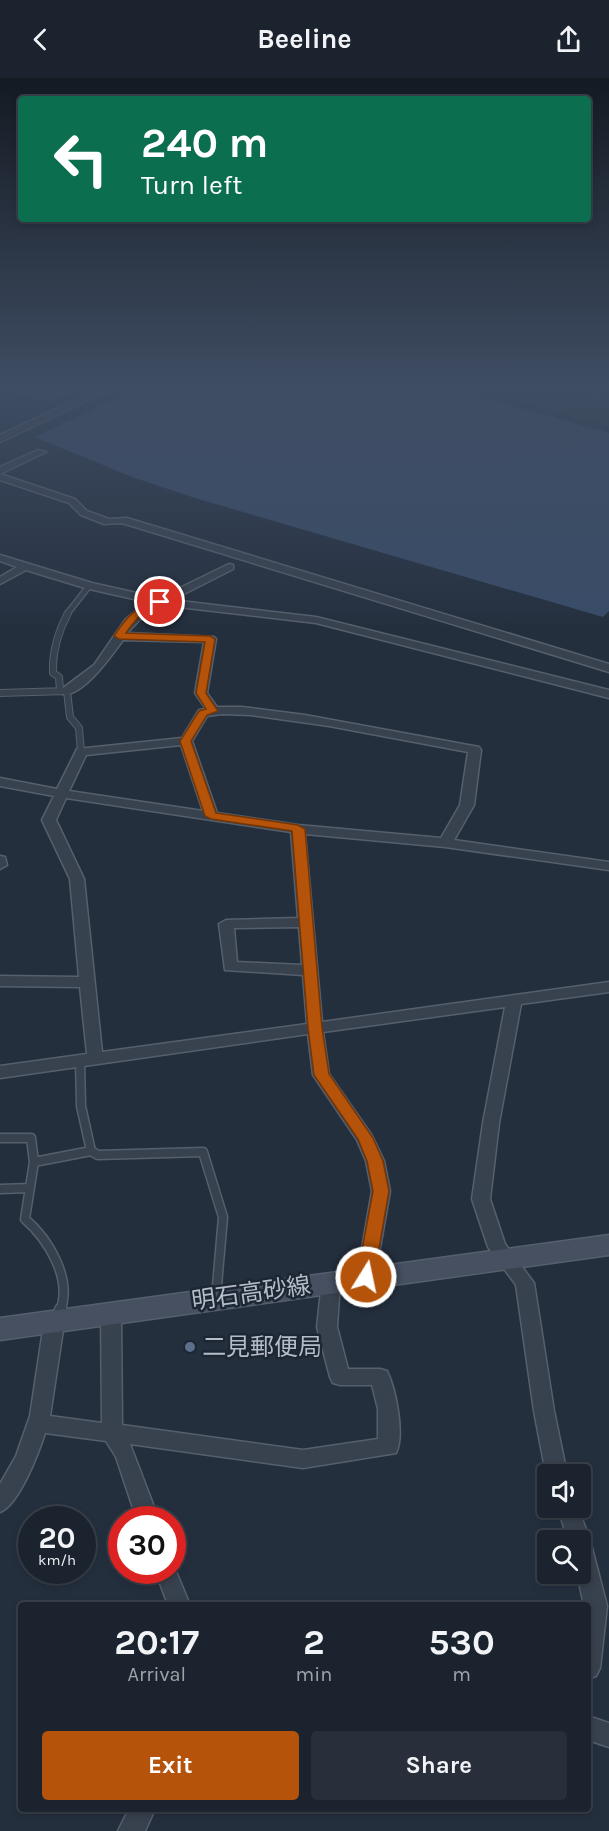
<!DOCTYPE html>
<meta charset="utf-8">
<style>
body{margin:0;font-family:Karla,"Noto Sans JP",sans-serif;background:#282f3a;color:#f1f3f6;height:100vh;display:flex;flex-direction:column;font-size:22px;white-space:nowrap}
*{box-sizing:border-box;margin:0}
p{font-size:20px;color:#a0a4aa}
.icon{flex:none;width:33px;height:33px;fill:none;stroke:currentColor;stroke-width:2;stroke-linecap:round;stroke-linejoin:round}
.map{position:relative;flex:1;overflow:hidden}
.sheet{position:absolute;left:18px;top:1524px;width:573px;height:210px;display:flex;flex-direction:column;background:#1b232e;border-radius:6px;box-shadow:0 3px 9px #0003,0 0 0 2px #39404a}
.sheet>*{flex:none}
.guide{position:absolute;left:18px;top:18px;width:573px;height:126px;border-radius:6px;box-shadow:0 3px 9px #0003,0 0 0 2px #39404a;background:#0b6e4f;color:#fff;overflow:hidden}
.controls{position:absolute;left:537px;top:1386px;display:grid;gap:12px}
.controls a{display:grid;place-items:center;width:54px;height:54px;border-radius:6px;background:#1b232e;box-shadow:0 3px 9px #0003,0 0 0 2px #39404a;font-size:30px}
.speed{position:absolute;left:18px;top:1428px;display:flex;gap:12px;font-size:30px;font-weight:700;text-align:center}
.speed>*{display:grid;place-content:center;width:78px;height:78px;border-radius:50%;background:#1b232e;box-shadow:0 3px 9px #0003,0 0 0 2px #39404a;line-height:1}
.speed small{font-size:15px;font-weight:400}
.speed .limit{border:9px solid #d22;background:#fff;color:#111}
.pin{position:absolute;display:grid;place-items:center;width:51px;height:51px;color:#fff;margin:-26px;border:3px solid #fff;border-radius:50%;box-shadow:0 2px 6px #0007}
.me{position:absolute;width:66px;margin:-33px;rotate:10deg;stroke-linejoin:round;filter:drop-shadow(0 0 4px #0008)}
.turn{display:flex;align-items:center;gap:21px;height:126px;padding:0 24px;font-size:27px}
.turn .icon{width:78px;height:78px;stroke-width:2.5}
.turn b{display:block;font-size:42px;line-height:51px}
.eta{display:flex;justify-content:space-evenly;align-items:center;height:102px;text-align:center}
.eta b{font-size:36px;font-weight:700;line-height:42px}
.primary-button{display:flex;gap:12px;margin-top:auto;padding:12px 24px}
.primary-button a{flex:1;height:69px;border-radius:6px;background:#b45309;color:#fff;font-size:24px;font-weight:700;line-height:69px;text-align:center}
.primary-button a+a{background:#282f3a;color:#f1f3f6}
header{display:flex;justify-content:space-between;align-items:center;height:78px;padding:0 24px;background:#1b232e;font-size:27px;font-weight:700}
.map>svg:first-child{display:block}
.green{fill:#263c3f}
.water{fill:#394c67}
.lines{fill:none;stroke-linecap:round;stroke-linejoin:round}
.service-far3-casing{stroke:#565f6c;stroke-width:7}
.service-far2-casing{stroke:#565f6c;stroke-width:8}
.service-far1-casing{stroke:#565f6c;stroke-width:11}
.service-casing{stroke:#565f6c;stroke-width:14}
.minor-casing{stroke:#565f6c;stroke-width:3}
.tertiary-casing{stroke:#565f6c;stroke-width:3}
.secondary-casing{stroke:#565f6c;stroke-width:3}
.path{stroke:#44595c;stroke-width:2;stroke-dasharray:3 3;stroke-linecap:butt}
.service-far3{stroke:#38414e;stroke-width:4.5}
.service-far2{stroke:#38414e;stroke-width:6}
.service-far1{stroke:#38414e;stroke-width:8}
.service{stroke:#38414e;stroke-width:11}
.minor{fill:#38414e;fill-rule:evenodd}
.tertiary{fill:#38414e;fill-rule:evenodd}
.secondary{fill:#465061;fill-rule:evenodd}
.route{fill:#b45309;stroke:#753606;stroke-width:1.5}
.service-dot{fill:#5c6f8a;stroke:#1d2633;stroke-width:2}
.labels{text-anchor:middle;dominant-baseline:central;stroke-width:5;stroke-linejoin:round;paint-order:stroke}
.near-street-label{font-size:24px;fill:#b4bcc9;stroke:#1d2633}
.near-poi-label{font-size:24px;fill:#b4bcc9;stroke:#1d2633;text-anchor:start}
</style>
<header><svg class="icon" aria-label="back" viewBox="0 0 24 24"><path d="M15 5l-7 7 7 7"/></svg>Beeline<svg class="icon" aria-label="share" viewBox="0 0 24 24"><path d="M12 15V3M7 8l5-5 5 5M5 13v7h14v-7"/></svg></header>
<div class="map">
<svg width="609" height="1753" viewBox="0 0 609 1753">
<rect width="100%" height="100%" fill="#242f3e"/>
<path class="green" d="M465 307H609V349Z"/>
<path class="water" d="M0 307H88L51 324 0 312Z
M110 307H439L609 355V533L603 539 195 420 132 399 35 359 126 315Z"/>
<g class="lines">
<g class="service-far3-casing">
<path id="service-far3" d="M593 318 598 307
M67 536 89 508"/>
</g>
<g class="service-far2-casing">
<path id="service-far2" d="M60 613 59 599 53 595C52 573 58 554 68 535
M0 615 67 613 70 639 79 650 81 674"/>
</g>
<g class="service-far1-casing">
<path id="service-far1" d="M80 983 81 1028 91 1073 98 1077 203 1074 223 1139 216 1219
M0 1060H31L34 1084 91 1073
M34 1084 25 1141C48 1161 73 1201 60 1233
M0 1111 30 1110"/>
</g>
<g class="service-casing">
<path id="service" d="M58 1238 61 1231"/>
</g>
<g class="minor-casing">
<path id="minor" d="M38 372 46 374 0 396V389Z
M0 396 75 421 87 433 109 441 127 440 609 586V594L122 445 104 446 81 437 69 425 0 402Z
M0 477 92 505 159 520 229 486 233 487V491L172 522 316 539 609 612V620L316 545 161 527 151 530 127 555 214 559 216 561 207 615 217 629H242L305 637 479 669 481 672 474 727 454 762 609 784V792L445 769 305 756 322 944 609 904V914L521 926 499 1045 490 1121 505 1166 534 1205 554 1333 567 1396 548 1398 546 1396 534 1333 516 1207 488 1169 472 1121 483 1045 505 929 323 954 329 996 371 1056 384 1083 390 1113 375 1199 373 1204 366 1206 359 1204 357 1199 372 1113 366 1083 357 1062 313 997 308 956 0 1000V988L87 976 80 909 0 908V898L79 899 70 801 42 742 54 718 0 708V700L57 711 77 671 182 660 199 632 206 631 195 615 204 564 123 562C112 577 83 619 63 616V610L94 587 125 542 147 524 85 510 26 492 0 506V499L17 489 0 483ZM222 636 251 637 329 648 468 674 460 727 441 760 298 747 217 735 192 663 207 638ZM181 667 203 733 69 713 86 677ZM66 720 291 754 298 840 226 842 219 846 225 892 303 897 307 946 102 974 84 801 56 742ZM299 849 302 887 237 884 234 850Z
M0 778 5 779 7 787 0 791Z
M331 1197 338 1199 340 1204 337 1249 348 1291H380L387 1293C396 1312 405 1357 396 1375L303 1390 130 1366 159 1442H137L116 1379 106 1363 45 1355C39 1374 19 1427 0 1434V1406L16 1378 30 1338 44 1245 47 1239 54 1237 61 1239 64 1245 50 1338 102 1345 101 1235 104 1230 111 1227 118 1230 121 1235 122 1347 303 1372 378 1361V1331L372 1307H340L333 1305 330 1299 317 1249 322 1204 324 1199Z
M558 1430H578L590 1462 607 1528 600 1590 596 1598 588 1601V1527H584L577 1496H580V1462H568Z
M172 1484 190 1527H168L155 1492H172Z
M588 1638 609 1645V1669L588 1662Z
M129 1731H155L145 1753H118Z"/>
</g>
<g class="tertiary-casing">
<path id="tertiary" d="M108 307H121L0 364V357Z"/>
</g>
<g class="secondary-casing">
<path id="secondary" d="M609 1157V1177L0 1262V1240Z"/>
</g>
<path class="path" d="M557 307 584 315
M387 314 404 307
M431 326 465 311
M467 341 508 323
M510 361 554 338
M556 375 602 352"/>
<use href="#service-far3" class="service-far3"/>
<use href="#service-far2" class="service-far2"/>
<use href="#service-far1" class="service-far1"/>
<use href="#service" class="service"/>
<use href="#minor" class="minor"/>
<use href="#tertiary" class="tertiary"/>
<use href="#secondary" class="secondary"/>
</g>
<linearGradient id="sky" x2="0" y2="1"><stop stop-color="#141a22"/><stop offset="0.56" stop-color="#3f4d63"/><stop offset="1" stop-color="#3f4d63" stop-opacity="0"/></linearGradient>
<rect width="609" height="552" fill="url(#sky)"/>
<path class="route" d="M160 521 165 524C161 527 156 527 151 530 141 535 132 546 126 555L210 558 215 561 206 615 218 633 207 637 191 663 216 735 298 747 305 751 322 950 329 996 373 1060 383 1083 389 1113 374 1199 372 1204 366 1206 360 1204 357 1199 373 1113 367 1083 358 1061 314 997 308 950 292 753 211 741 205 738 180 663 199 633 206 631 196 615 205 564 119 561 114 558C126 539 138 527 160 521Z"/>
<circle class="service-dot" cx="190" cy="1269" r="6"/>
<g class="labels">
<g class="near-street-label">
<text transform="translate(251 1215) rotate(-8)">明石高砂線</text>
</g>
<g class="near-poi-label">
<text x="202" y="1269">二見郵便局</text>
</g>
</g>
</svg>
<div class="controls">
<a><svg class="icon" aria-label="sound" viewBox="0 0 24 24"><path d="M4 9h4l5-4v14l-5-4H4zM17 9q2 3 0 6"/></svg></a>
<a><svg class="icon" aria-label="search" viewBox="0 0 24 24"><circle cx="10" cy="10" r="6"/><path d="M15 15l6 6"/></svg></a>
</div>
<div class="speed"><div>20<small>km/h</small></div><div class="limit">30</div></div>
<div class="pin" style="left:160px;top:524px;background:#d93025"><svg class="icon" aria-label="arrive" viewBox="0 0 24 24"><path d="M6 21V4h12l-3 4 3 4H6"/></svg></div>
<svg class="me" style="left:366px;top:1199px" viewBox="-20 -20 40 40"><circle r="17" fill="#b45309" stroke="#fff" stroke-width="3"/><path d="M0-11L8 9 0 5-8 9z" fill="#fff"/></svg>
<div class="guide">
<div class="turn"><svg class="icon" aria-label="left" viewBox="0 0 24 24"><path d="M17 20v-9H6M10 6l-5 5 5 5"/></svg><div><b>240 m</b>Turn left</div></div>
</div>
<section class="sheet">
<div class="eta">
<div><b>20:17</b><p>Arrival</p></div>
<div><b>2</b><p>min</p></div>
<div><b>530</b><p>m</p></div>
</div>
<div class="primary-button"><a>Exit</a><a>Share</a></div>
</section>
</div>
